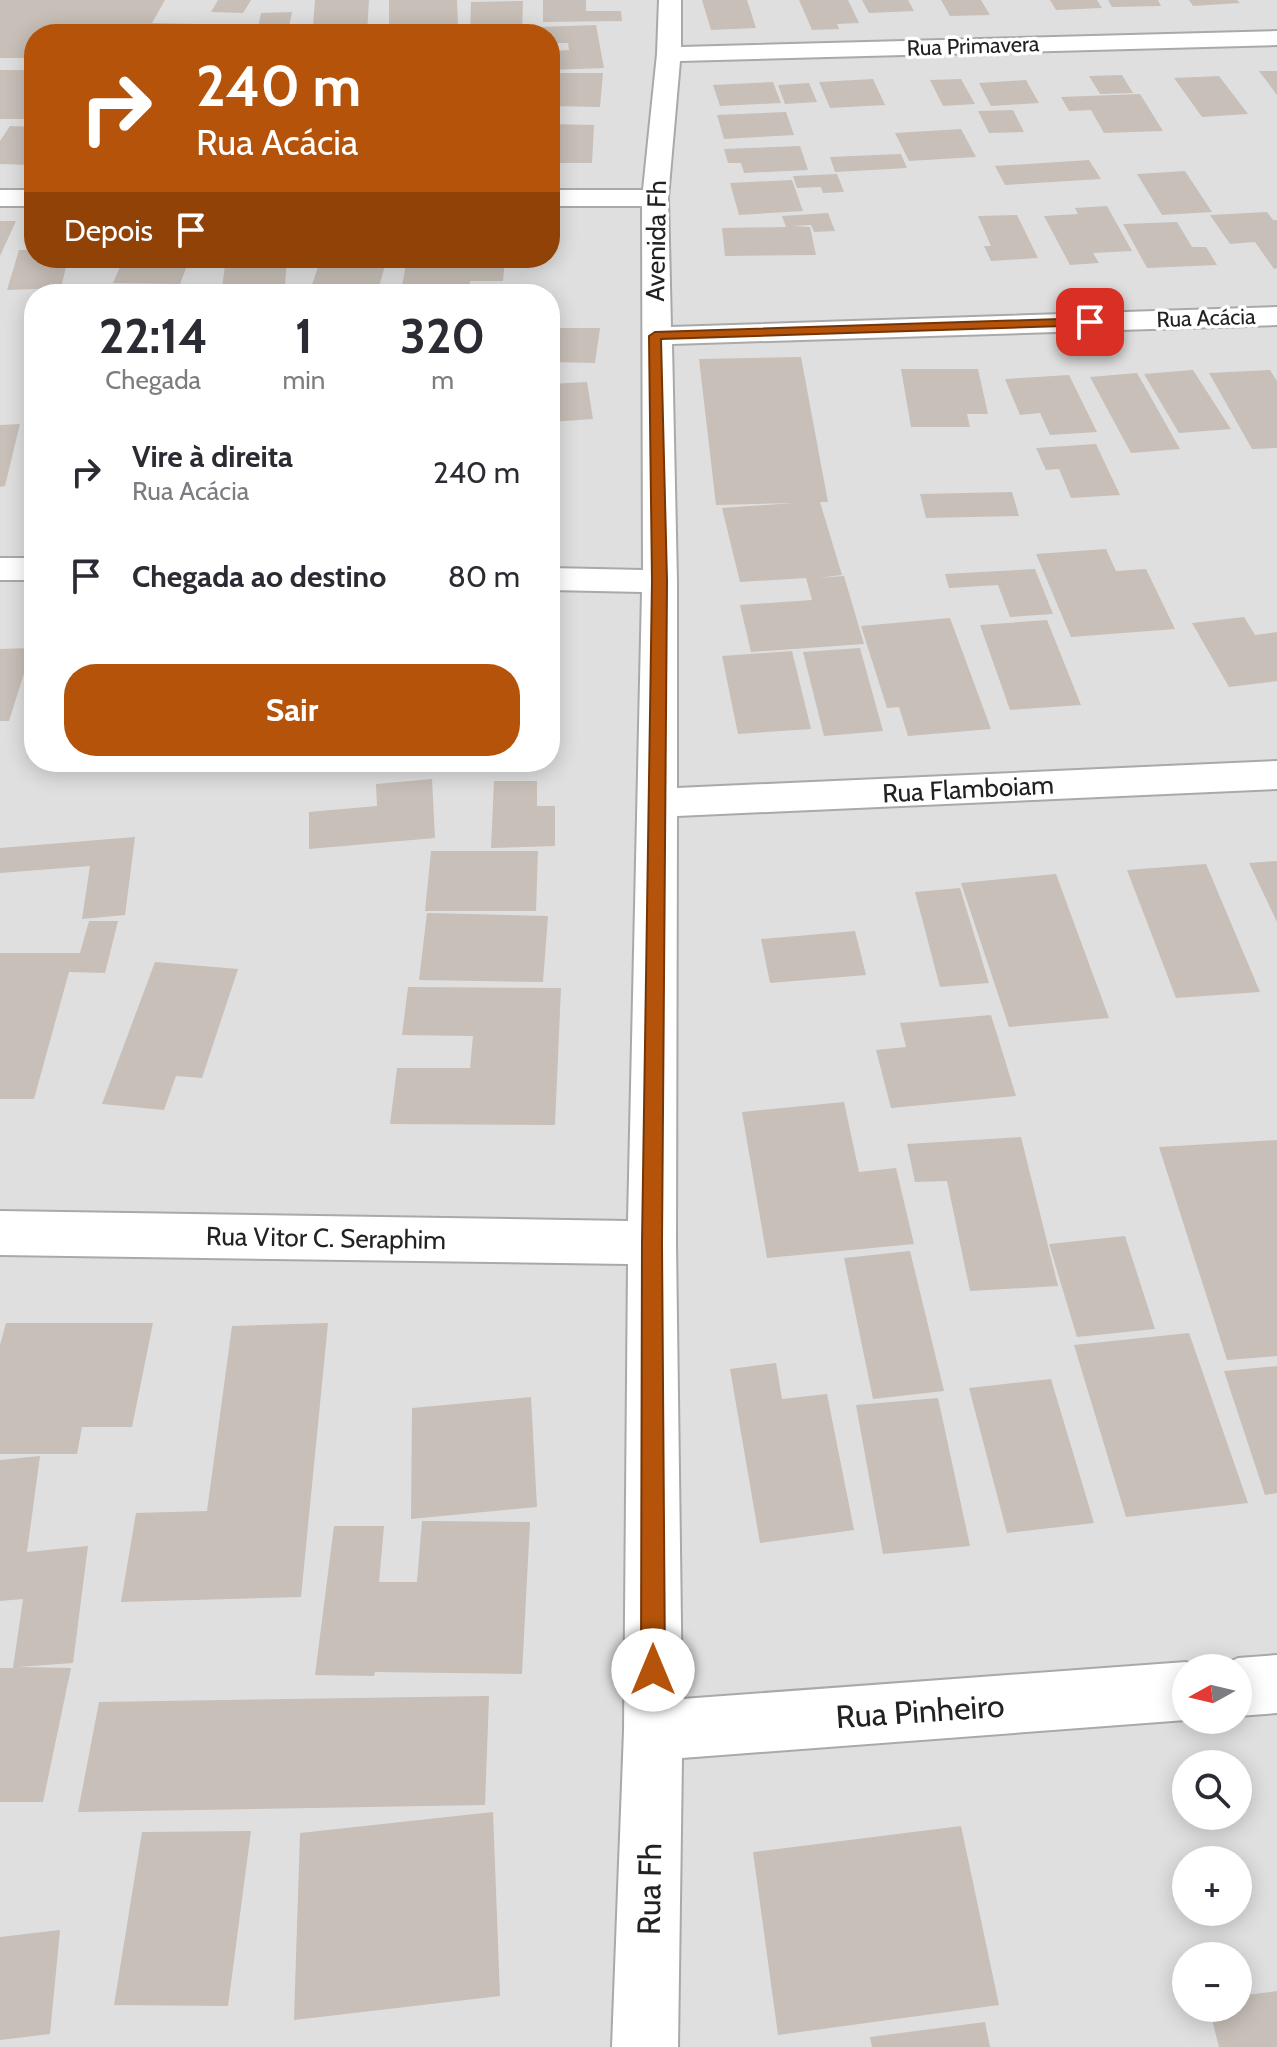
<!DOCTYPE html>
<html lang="pt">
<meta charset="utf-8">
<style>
body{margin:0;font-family:Cabin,sans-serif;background:#f7f7f7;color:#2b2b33;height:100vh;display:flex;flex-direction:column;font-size:30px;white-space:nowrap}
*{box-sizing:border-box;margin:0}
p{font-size:26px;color:#7c7c81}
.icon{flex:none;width:44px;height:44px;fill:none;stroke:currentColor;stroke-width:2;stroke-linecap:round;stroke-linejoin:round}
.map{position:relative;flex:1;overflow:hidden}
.sheet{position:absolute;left:24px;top:284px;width:536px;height:488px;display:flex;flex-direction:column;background:#fff;border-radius:32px;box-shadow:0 4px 20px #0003}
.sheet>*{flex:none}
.hud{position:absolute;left:24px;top:24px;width:536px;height:244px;border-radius:32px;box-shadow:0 4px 20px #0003;background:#b45309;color:#fff;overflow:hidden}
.needle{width:52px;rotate:262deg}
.controls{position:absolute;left:1172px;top:1654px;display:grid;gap:16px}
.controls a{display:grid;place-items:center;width:80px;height:80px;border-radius:50%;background:#fff;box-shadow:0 4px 20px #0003;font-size:40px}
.pin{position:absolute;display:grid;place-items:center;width:68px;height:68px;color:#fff;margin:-34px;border-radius:16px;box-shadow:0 4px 12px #0006}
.me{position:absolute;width:88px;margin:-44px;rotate:0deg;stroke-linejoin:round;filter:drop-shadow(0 0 6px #0008)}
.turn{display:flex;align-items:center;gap:28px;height:168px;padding:0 40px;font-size:36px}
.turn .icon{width:104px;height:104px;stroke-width:2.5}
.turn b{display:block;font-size:56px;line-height:68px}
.then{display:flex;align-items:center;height:76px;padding:0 40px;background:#0003;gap:16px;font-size:30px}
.eta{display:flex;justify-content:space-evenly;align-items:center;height:136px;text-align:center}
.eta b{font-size:48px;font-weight:700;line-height:56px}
.button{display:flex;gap:16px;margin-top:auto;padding:16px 40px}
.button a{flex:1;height:92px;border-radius:32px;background:#b45309;color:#fff;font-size:32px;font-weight:700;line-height:92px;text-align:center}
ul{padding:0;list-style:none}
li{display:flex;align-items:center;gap:24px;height:104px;padding:0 40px}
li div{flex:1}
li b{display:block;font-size:30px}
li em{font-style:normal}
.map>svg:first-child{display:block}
.residential{fill:#e0dfdf;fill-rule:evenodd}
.building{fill:#c7bfb8}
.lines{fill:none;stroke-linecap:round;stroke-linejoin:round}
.street-casing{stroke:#a9a9a9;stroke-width:4}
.street{fill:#fff;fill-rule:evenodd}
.route{fill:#b45309;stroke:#753606;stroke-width:2}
.labels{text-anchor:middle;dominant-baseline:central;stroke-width:7;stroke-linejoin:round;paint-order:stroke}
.far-street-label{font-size:22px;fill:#222;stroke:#fff}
.street-label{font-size:26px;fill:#222;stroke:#fff}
.near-street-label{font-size:32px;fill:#222;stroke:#fff}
</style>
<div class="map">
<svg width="1277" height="2047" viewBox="0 0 1277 2047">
<rect width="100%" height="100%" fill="#f2efe9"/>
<path class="residential" d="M0 0H1277V2047H0ZM34 34H550V258H34ZM34 294H550V762H34ZM1186 1668H1238V1720H1186ZM1186 1764H1238V1816H1186ZM1186 1860H1238V1912H1186ZM1186 1956H1238V2008H1186Z"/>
<path class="building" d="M0 0H165L152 23 240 25 237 34H34V58H0Z
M218 0H251L243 13 211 12Z
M315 0H369L367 33 342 34V25L313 26Z
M389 0H457L458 25 389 27Z
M543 0H586V11H621L622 21 543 22Z
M702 0H747L756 28 711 30Z
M799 0H848L859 23 837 24 839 29 812 30Z
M862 0H908L914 11 869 13Z
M941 0H981L990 15 950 16Z
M1050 0H1097L1102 8 1056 10Z
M1108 0H1158L1161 6 1112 7Z
M1189 0H1237L1240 3 1193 6Z
M523 1 522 34H470L471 2Z
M292 12 289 27 258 28 261 13Z
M596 25 604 68 550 70V51L569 50 568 43H550V34H540V27Z
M0 70H34V119H0Z
M1259 71H1277V95Z
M551 73H603L600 107 550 106Z
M1122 75 1133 93 1100 94 1089 76Z
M1219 76 1248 114 1202 117 1174 78Z
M873 79 885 105 830 108 819 82Z
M961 79 975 104 943 106 930 80Z
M1026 80 1039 103 991 106 979 83Z
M773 82 781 103 720 106 713 85Z
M809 83 817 102 785 104 778 85Z
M1140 94 1163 131 1104 133 1091 110 1069 111 1061 97Z
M1013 110 1024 132 989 133 978 111Z
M786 112 794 135 724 139 717 115Z
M550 124 594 125 592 163H550Z
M10 126 34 127V159L30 165 0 164V141Z
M961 129 976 157 909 161 895 133Z
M800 146 808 170 744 173 741 163H728L724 149Z
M901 154 907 168 835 172 830 157Z
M1089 160 1101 179 1005 185 995 166Z
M1185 171 1212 212 1162 215 1137 174Z
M837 174 844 192 823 193 821 187 797 188 793 176Z
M792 180 803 211 739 215 730 183Z
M1107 206 1132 251 1093 253 1099 263 1070 265 1044 216 1078 214 1075 208Z
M1267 212 1273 220H1277V268L1274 269 1255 242 1230 244 1210 215Z
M828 213 835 231 814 232 811 225 792 226 810 227 816 255 725 256 722 228 786 227 782 216Z
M1017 215 1038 258 991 261 984 246H991L978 216Z
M0 221H16L0 256Z
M1177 222 1192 247H1206L1217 265 1147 268 1123 224Z
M19 250H34V258H68L61 288 7 290Z
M124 258H190L180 284 113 283Z
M226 258H287L285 285 222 288Z
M321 258H387L377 294H309Z
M407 258H505L503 281H470L469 293 401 292Z
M550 328H600L595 363 550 362Z
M801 357 828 502H820L842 575 818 578 844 576 864 644 751 652 740 605 812 600 806 578 740 582 722 508 795 503 716 505 699 359Z
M901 369H978L988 414H967L970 427H911Z
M1193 370 1231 429 1179 433 1144 374Z
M1270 370 1277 381V448L1252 449 1209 373Z
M1137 373 1180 449 1131 453 1090 377Z
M1069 375 1097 432 1050 435 1040 413 1020 415 1005 379Z
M587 382 593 419 550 422V384Z
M20 424 5 486 0 487V425Z
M1096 444 1120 495 1071 498 1059 469 1046 470 1036 448Z
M1012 492 1019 516 926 518 920 494Z
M1106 549 1116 571 1146 569 1175 629 1071 637 1036 554Z
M1035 569 1053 614 1010 617 998 585 949 588 945 574Z
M1244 617 1255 635 1277 632V681L1229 687 1192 623Z
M950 618 991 729 908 736 899 707 887 708 861 626Z
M1047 620 1081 705 1010 710 980 625Z
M32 648 9 721H0V649Z
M860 648 883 731 824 736 803 652Z
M792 651 811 729 738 734 722 656Z
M432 779 435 838 309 849V812L377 806 376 784Z
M494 781H537V806H555V846L491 848Z
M135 837 125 915 82 919 90 866 0 873V848Z
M431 851H538L536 911H425Z
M1277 861V922L1249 863Z
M1206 864 1260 992 1176 998 1127 870Z
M1056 874 1109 1018 1009 1027 961 883Z
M960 888 989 983 940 987 915 892Z
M427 913 548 916 543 982 419 980Z
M89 921H118L105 973 69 972 34 1099H0V953H80Z
M855 931 866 975 770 983 761 939Z
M155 962 238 969 202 1078 176 1076 164 1110 102 1104Z
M408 987 561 988 555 1125 390 1124 397 1068H470L473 1036 402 1035Z
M991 1015 1016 1096 891 1108 876 1050 906 1047 900 1023Z
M844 1102 859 1172 896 1168 914 1244 767 1258 742 1112Z
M1021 1137 1058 1286 970 1291 947 1181 915 1182 907 1144Z
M1277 1140V1356L1227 1360 1159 1147Z
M1125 1236 1155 1329 1077 1337 1049 1244Z
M910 1251 944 1391 873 1399 844 1258Z
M6 1323H153L132 1427H82L77 1454H0V1345Z
M328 1323 301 1597 121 1602 136 1513 207 1511 232 1326Z
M1189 1333 1248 1503 1126 1517 1074 1345Z
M776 1363 782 1399 827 1394 854 1530 760 1543 730 1369Z
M1277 1366V1493L1265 1495 1224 1371Z
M1051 1379 1094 1523 1007 1533 969 1388Z
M531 1397 537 1507 411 1519 412 1408Z
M938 1398 970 1546 883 1554 856 1405Z
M40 1456 27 1552 88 1546 73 1663 18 1667 71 1668 43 1802H0V1668H13L23 1599 0 1601V1460Z
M422 1521 530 1522 522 1674 375 1672 374 1676 315 1675 334 1526H384L379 1582H417Z
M489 1696 485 1805 78 1812 99 1702Z
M493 1812 500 1996 294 2020 300 1833Z
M961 1826 999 2005 778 2035 753 1852Z
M251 1831 228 2006 114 2005 142 1832Z
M60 1930 50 2034 0 2040V1937Z
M1277 1991V2047H1219L1209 2008H1238V1996Z
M985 2022 990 2047H872L870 2037Z"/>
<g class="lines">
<g class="street-casing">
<path id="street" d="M659 0H681V47L1277 31V45L680 61 668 198 671 327 1277 307V325L672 344 677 581V788L1277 761V789L677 816 676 1243 682 1699 1186 1662 1200 1668H1186V1720L682 1758 678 2047H612L624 1731 628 1264 0 1255V1211L628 1221 642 592 550 590V568L643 570 642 206H550V190H643L657 54Z
M0 190H34V206H0Z
M0 558H34V580H0Z
M1277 1655V1713L1238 1716V1668L1218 1667 1238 1658Z"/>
</g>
<use href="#street" class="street"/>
</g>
<path class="route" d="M1090 318 1096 322 1095 325 661 339 667 581 662 1243 665 1670 661 1679 653 1682 645 1679 641 1670 642 1243 652 581 649 336 655 332Z"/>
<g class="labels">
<g class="far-street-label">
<text transform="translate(973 46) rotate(-2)">Rua Primavera</text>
<text transform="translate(1206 318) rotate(-2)">Rua Acácia</text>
</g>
<g class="street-label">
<text transform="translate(656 241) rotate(-89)">Avenida Fh</text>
<text transform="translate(968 789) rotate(-3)">Rua Flamboiam</text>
<text transform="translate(326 1238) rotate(1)">Rua Vitor C. Seraphim</text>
</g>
<g class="near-street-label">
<text transform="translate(920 1711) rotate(-4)">Rua Pinheiro</text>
<text transform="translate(649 1889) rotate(-89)">Rua Fh</text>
</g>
</g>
</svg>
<div class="controls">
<a><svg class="needle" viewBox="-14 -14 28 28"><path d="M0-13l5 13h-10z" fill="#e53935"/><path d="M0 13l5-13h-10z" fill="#7c7c81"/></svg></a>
<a><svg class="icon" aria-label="search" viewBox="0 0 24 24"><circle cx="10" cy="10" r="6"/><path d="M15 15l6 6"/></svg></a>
<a>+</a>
<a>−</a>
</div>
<div class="pin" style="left:1090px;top:322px;background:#d93025"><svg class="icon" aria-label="arrive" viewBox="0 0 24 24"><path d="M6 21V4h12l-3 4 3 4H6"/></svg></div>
<svg class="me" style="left:653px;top:1670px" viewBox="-20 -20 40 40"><circle r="19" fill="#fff"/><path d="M0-13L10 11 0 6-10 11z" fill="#b45309"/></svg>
<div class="hud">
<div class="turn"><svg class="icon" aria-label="right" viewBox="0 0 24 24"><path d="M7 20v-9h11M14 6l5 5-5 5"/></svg><div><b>240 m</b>Rua Acácia</div></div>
<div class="then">Depois<svg class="icon" aria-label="arrive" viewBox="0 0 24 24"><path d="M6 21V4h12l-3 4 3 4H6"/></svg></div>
</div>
<section class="sheet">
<div class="eta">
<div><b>22:14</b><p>Chegada</p></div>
<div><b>1</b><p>min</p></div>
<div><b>320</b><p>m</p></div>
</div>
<ul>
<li><svg class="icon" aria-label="right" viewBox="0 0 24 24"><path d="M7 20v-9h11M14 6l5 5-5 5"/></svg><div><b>Vire à direita</b><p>Rua Acácia</p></div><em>240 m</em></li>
<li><svg class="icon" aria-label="arrive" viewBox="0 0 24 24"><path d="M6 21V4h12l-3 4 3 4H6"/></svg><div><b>Chegada ao destino</b></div><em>80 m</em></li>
</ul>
<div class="button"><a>Sair</a></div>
</section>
</div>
